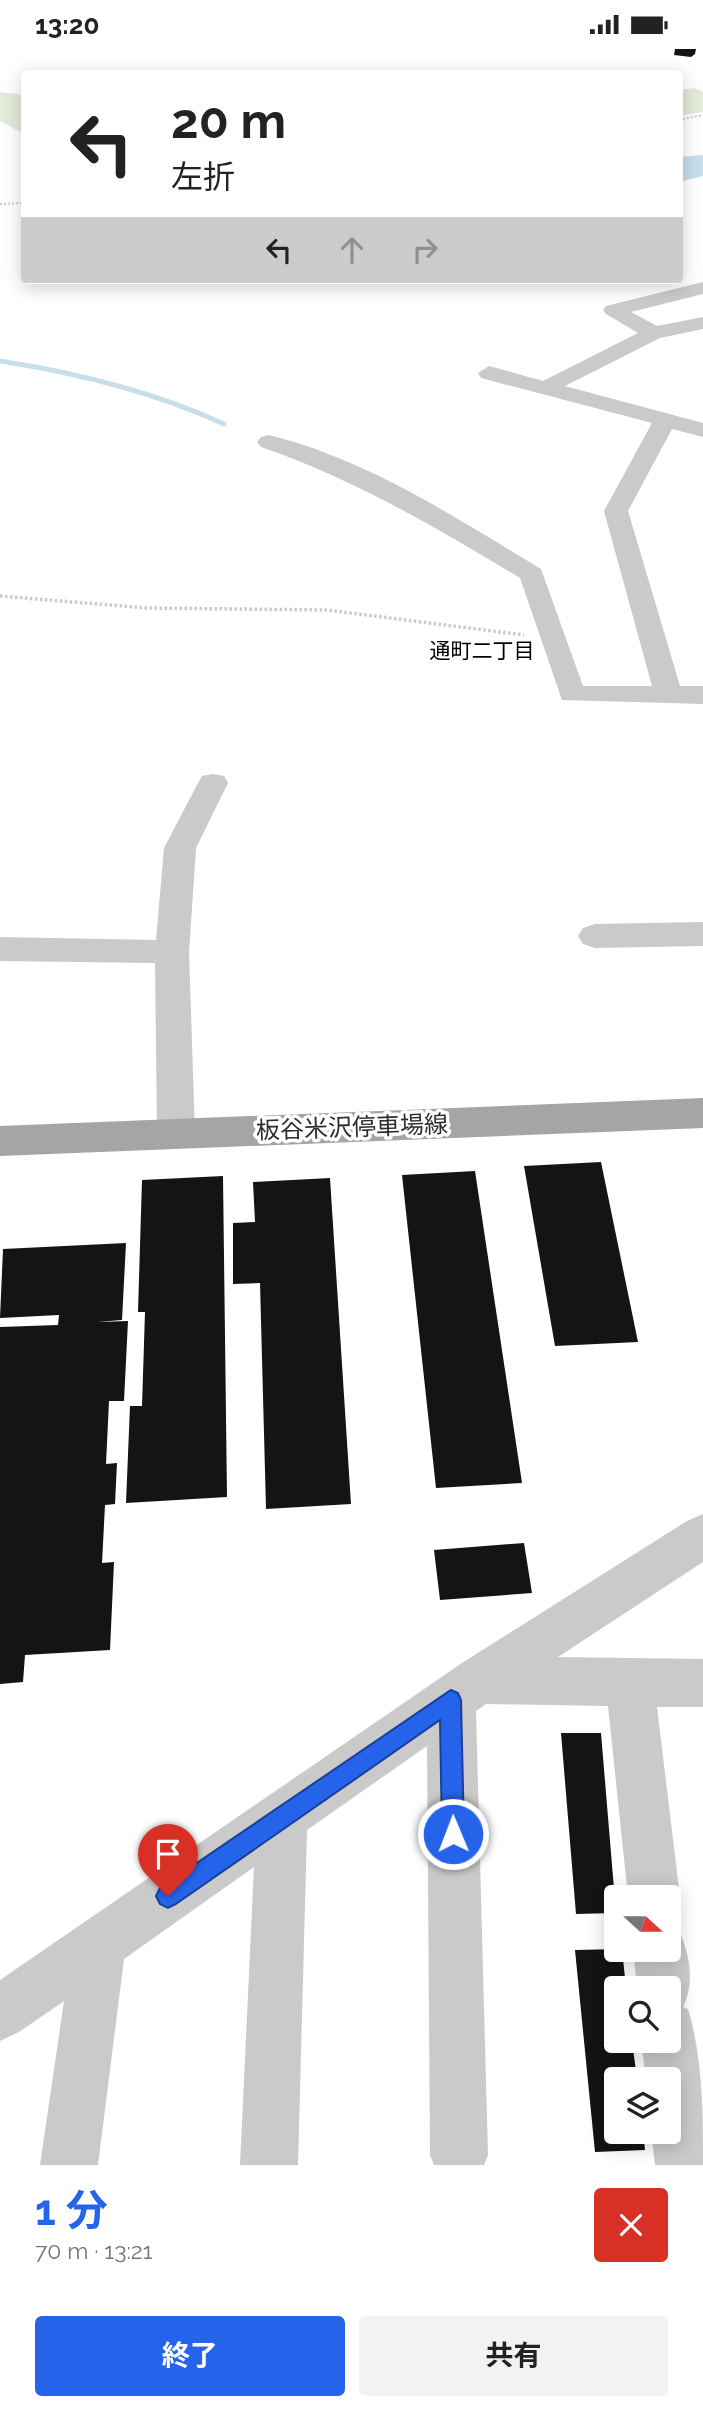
<!DOCTYPE html>
<html lang="ja">
<meta charset="utf-8">
<style>
body{margin:0;font-family:Raleway,"Noto Sans JP",sans-serif;background:#f2f2f2;color:#222;height:100vh;display:flex;flex-direction:column;font-size:26px;white-space:nowrap}
*{box-sizing:border-box;margin:0}
p{font-size:23px;color:#767676}
.icon{flex:none;width:38px;height:38px;fill:none;stroke:currentColor;stroke-width:2;stroke-linecap:round;stroke-linejoin:round}
.map{position:relative;height:2116px;overflow:hidden}
.sheet{display:flex;flex-direction:column;background:#fff;flex:1}
.sheet>*{flex:none}
.top-card{position:absolute;left:21px;top:21px;width:662px;height:214px;border-radius:7px;box-shadow:0 4px 18px #0003;background:#fff;color:#222;overflow:hidden}
.needle{width:46px;rotate:111deg}
.buttons{position:absolute;left:604px;top:1836px;display:grid;gap:14px}
.buttons a{display:grid;place-items:center;width:77px;height:77px;border-radius:7px;background:#fff;box-shadow:0 4px 18px #0003;font-size:35px}
.pin{position:absolute;display:grid;place-items:center;width:60px;height:60px;color:#fff;margin:-72px -30px;border-radius:50% 50% 50% 0;rotate:-45deg;box-shadow:0 0 7px #0007}
.pin .icon{rotate:45deg}
.me{position:absolute;width:77px;margin:-38px;rotate:359deg;stroke-linejoin:round;filter:drop-shadow(0 0 5px #0008)}
.turn{display:flex;align-items:center;gap:24px;height:147px;padding:0 35px;font-size:32px}
.turn .icon{width:91px;height:91px;stroke-width:2.5}
.turn b{display:block;font-size:49px;line-height:60px}
.lanes{display:flex;align-items:center;height:66px;padding:0 35px;background:#0003;justify-content:center;gap:35px;direction:ltr}
.lanes .off{opacity:.35}
.round{display:grid;place-items:center;flex:none;width:74px;height:74px;border-radius:7px;background:#f2f2f2}
.summary{display:flex;align-items:center;justify-content:space-between;height:119px;padding:0 35px}
h1{font-size:42px;font-weight:700;line-height:52px;color:#2563eb}
.primary-button{display:flex;gap:14px;margin-top:auto;padding:14px 35px}
.primary-button a{flex:1;height:80px;border-radius:7px;background:#2563eb;color:#fff;font-size:28px;font-weight:700;line-height:80px;text-align:center}
.primary-button a+a{background:#f2f2f2;color:#222}
.status{display:flex;justify-content:space-between;align-items:center;height:49px;padding:0 35px;background:#fff;direction:ltr}
.status svg{height:19px;fill:currentColor}
.map>svg:first-child{display:block}
.green{fill:#e4eada}
.water{fill:#c6dfea}
.lines{fill:none;stroke-linecap:round;stroke-linejoin:round}
.stream{stroke:#c6dfea;stroke-width:5}
.building{fill:#141414}
.path-far1{stroke:#cacaca;stroke-width:2;stroke-dasharray:2 2;stroke-linecap:butt}
.path{stroke:#cacaca;stroke-width:3.5;stroke-dasharray:2.5 2.5;stroke-linecap:butt}
.minor{fill:#cacaca;fill-rule:evenodd}
.major{fill:#a5a5a5;fill-rule:evenodd}
.route{fill:#2563eb;stroke:#184099;stroke-width:2}
.labels{text-anchor:middle;dominant-baseline:central;stroke-width:7;stroke-linejoin:round;paint-order:stroke}
.far-neighbourhood-label{font-size:21px;fill:#000;stroke:#fff}
.street-label{font-size:24px;fill:#2d2d2d;stroke:#fff}
</style>
<div class="status"><b>13:20</b><svg viewBox="0 0 49 12"><path d="M0 12V9h3v3zM5 12V6h3v6zM10 12V3h3v9zM15 12V0h3v12zM26 1h20v11H26zM47 4h2v5h-2z"/></svg></div>
<div class="map">
<svg width="703" height="2116" viewBox="0 0 703 2116">
<rect width="100%" height="100%" fill="#fff"/>
<path class="green" d="M695 39 703 43V63L679 67V41Z
M0 43 24 46V85L0 72Z"/>
<path class="water" d="M703 106V127L679 133V108Z"/>
<g class="lines">
<path class="stream" d="M0 312C78 324 152 342 224 375"/>
</g>
<path class="building" d="M675 0H696L695 5 691 8 674 6Z
M601 1113 638 1293 555 1297 524 1117Z
M475 1122 522 1434 436 1439 402 1126Z
M223 1127 227 1448 126 1454 130 1357H142L145 1263H138L142 1131Z
M330 1129 351 1455 266 1460 260 1234 233 1235V1174L255 1173 253 1133Z
M126 1194 122 1271 97 1273 128 1272 124 1352H109L106 1415 117 1414 115 1455 105 1456 102 1514 114 1513 110 1601 25 1606 23 1633 0 1635V1278L58 1276 59 1266 0 1269 3 1200Z
M524 1494 532 1544 440 1551 434 1501Z
M561 1684H601L616 1864 576 1865Z
M622 1900 626 1939H616V1992H632L637 2030H616V2082H643L645 2101 595 2103 575 1901Z"/>
<g class="lines">
<path class="path-far1" d="M679 71 703 66
M0 155 24 154"/>
<path class="path" d="M0 547 147 559 327 561 524 586"/>
<path class="minor" d="M703 233V245L631 263 657 277 703 268V280L660 289 565 337 703 374V388L672 380 628 462 680 637H703V655L562 651 520 529C437 479 354 430 261 398L257 393 261 388 269 386C367 410 456 469 541 520L583 637H652L604 462 652 374 481 329 478 324 489 317 543 332 638 284 606 265 603 261 606 257Z
M213 725 224 727 228 734 196 799 189 903 195 1085 189 1095 176 1099 163 1095 157 1085 155 914 0 912V888L156 891 164 799 198 734 202 727Z
M703 873V897L595 899 583 895 578 887 583 879 595 875Z
M703 1465V1513L558 1608 703 1610V1658H657L680 1848 673 1867 668 1868V1848H628L608 1657 486 1655 476 1662 488 2106 484 2116H434L430 2106 427 1697 307 1781 298 2116H240L254 1818 124 1910 98 2116H40L64 1952 19 1983 0 1992V1931L462 1614 687 1472Z
M668 1877 679 1881C690 1907 695 1933 683 1958L688 1960C703 2009 703 2065 703 2116H655L651 2082H668V2030H646L641 1992H668V1939H637L633 1900H668Z"/>
<path class="major" d="M703 1049V1079L0 1107V1077Z"/>
</g>
<path class="route" d="M451 1641 458 1644 461 1651 464 1785 461 1793 453 1796 445 1793 442 1785 440 1671 176 1855 168 1859 160 1855 156 1847 160 1839Z"/>
<g class="labels">
<g class="far-neighbourhood-label">
<text x="482" y="601">通町二丁目</text>
</g>
<g class="street-label">
<text transform="translate(352 1078) rotate(-2)">板谷米沢停車場線</text>
</g>
</g>
</svg>
<div class="buttons">
<a><svg class="needle" viewBox="-14 -14 28 28"><path d="M0-13l5 13h-10z" fill="#e53935"/><path d="M0 13l5-13h-10z" fill="#767676"/></svg></a>
<a><svg class="icon" aria-label="search" viewBox="0 0 24 24"><circle cx="10" cy="10" r="6"/><path d="M15 15l6 6"/></svg></a>
<a><svg class="icon" aria-label="layers" viewBox="0 0 24 24"><path d="M12 4l9 5-9 5-9-5zM3 14l9 5 9-5"/></svg></a>
</div>
<div class="pin" style="left:168px;top:1847px;background:#d93025"><svg class="icon" aria-label="arrive" viewBox="0 0 24 24"><path d="M6 21V4h12l-3 4 3 4H6"/></svg></div>
<svg class="me" style="left:453px;top:1785px" viewBox="-20 -20 40 40"><circle r="17" fill="#2563eb" stroke="#fff" stroke-width="3"/><path d="M0-11L8 9 0 5-8 9z" fill="#fff"/></svg>
<div class="top-card">
<div class="turn"><svg class="icon" aria-label="left" viewBox="0 0 24 24"><path d="M17 20v-9H6M10 6l-5 5 5 5"/></svg><div><b>20 m</b>左折</div></div>
<div class="lanes"><svg class="icon" aria-label="left" viewBox="0 0 24 24"><path d="M17 20v-9H6M10 6l-5 5 5 5"/></svg><svg class="icon off" aria-label="ahead" viewBox="0 0 24 24"><path d="M12 20V5M6 11l6-6 6 6"/></svg><svg class="icon off" aria-label="right" viewBox="0 0 24 24"><path d="M7 20v-9h11M14 6l5 5-5 5"/></svg></div>
</div>
</div>
<section class="sheet">
<div class="summary"><div><h1>1 分</h1><p>70 m · 13:21</p></div><a class="round" style="background:#d93025;color:#fff"><svg class="icon" aria-label="close" viewBox="0 0 24 24"><path d="M6 6l12 12M18 6L6 18"/></svg></a></div>
<div class="primary-button"><a>終了</a><a>共有</a></div>
</section>
